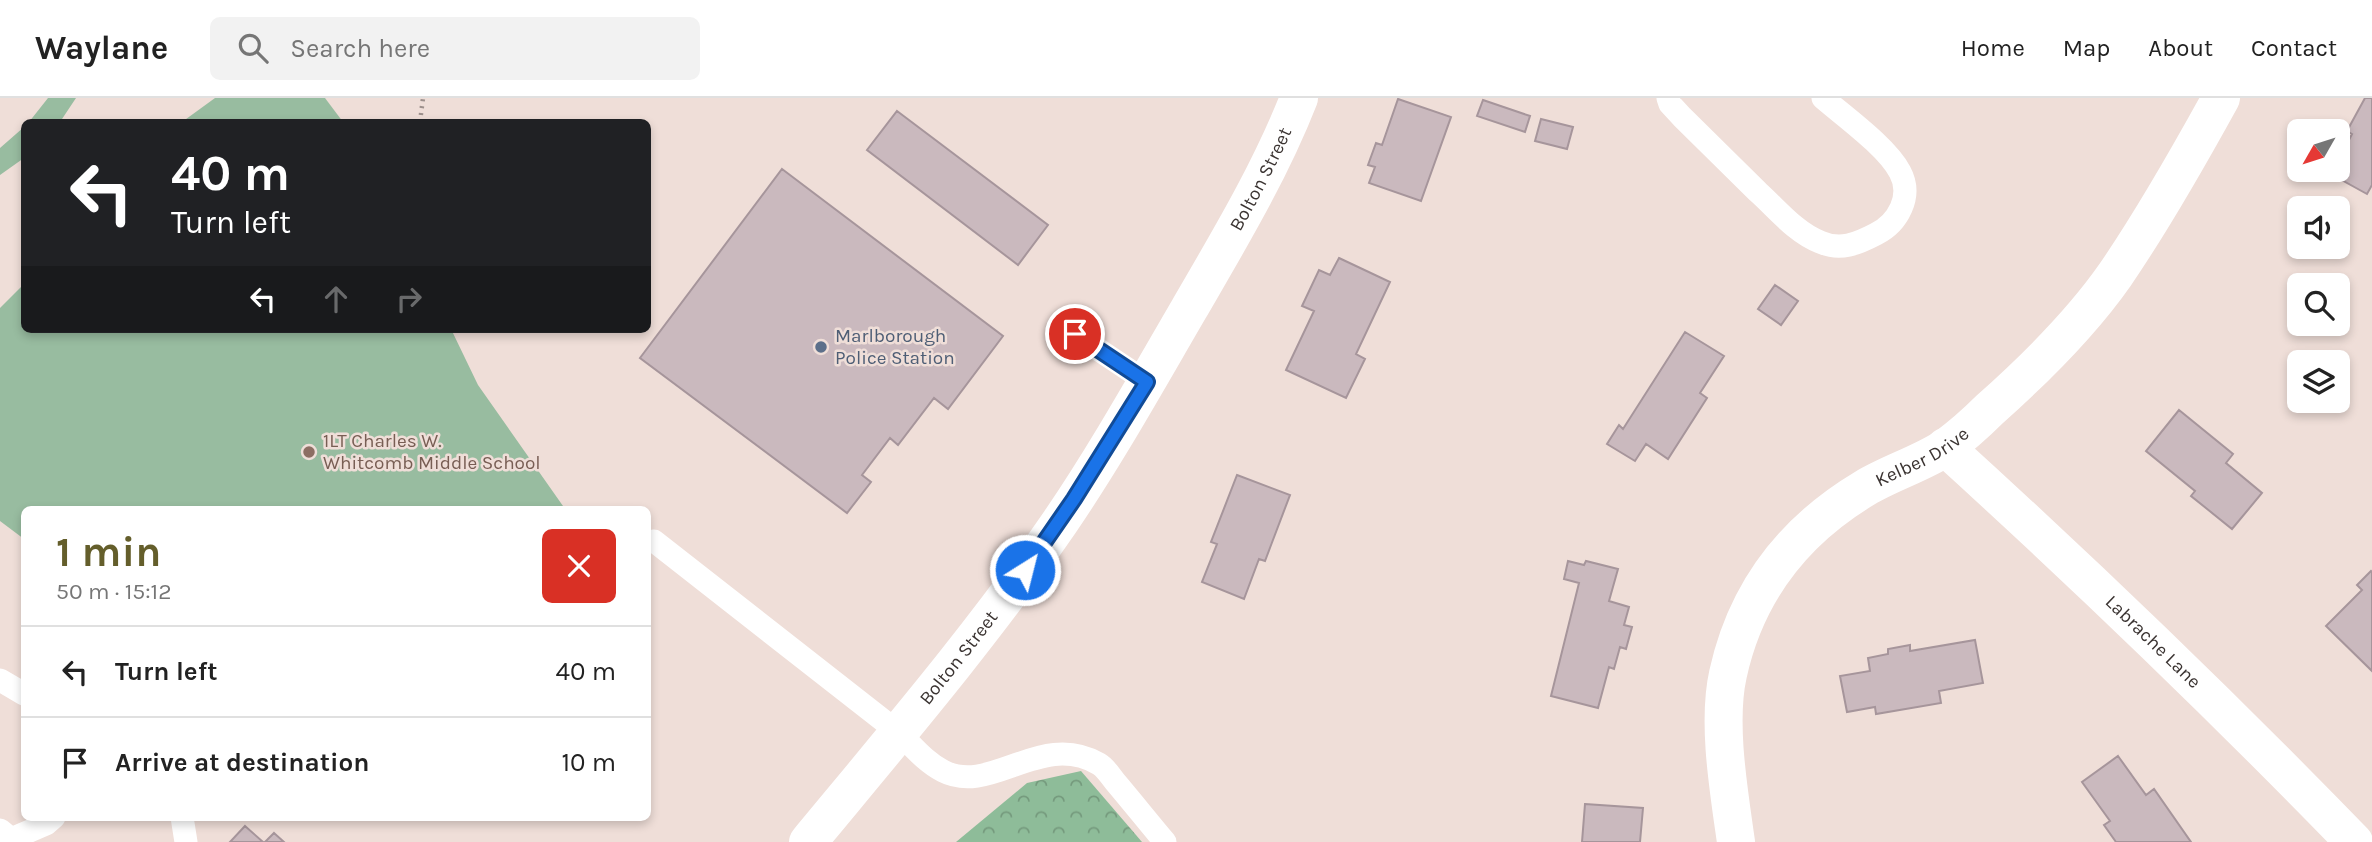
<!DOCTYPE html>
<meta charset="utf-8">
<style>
body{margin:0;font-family:Karla,sans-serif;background:#f2f2f2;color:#222;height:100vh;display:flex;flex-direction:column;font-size:26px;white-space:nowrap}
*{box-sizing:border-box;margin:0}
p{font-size:23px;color:#767676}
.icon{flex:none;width:38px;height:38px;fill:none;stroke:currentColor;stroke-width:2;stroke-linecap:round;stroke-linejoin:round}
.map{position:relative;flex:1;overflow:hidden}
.sheet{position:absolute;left:21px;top:408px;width:630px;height:315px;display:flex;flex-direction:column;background:#fff;border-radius:10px;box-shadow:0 4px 10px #0003}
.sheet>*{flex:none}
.guide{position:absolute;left:21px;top:21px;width:630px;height:214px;border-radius:10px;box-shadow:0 4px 10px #0003;background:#202124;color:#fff;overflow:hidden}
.needle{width:46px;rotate:231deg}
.tools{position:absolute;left:2287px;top:21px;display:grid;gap:14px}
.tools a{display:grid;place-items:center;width:63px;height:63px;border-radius:10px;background:#fff;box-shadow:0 4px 10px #0003;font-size:35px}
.pin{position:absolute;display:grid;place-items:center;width:60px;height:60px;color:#fff;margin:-30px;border:4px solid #fff;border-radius:50%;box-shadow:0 2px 7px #0007}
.me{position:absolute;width:77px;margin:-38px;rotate:36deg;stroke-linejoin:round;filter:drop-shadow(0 0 5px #0008)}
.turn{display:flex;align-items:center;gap:24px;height:147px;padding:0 35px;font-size:32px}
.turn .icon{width:91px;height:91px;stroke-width:2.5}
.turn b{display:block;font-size:49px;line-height:60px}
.lanes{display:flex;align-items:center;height:66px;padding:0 35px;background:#0003;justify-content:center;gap:35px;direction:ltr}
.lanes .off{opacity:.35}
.round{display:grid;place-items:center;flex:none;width:74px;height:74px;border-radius:10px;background:#f2f2f2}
.summary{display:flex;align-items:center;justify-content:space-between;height:119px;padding:0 35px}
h1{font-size:42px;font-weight:700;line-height:52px;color:#645e2b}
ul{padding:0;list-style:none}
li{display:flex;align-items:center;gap:21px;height:91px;padding:0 35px;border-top:2px solid #e0e0e0}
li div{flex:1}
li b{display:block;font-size:26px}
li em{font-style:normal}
header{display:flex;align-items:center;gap:42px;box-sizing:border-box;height:98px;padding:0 35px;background:#fff;border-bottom:2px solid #e0e0e0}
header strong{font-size:33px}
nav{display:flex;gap:38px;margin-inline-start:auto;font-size:24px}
.search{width:490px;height:63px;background:#f2f2f2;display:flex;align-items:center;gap:18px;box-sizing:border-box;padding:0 24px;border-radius:10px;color:#767676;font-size:26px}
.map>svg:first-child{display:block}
.forest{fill:url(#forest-crowns)}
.green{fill:#98bca0}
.building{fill:#cab9be;stroke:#a6959b;stroke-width:2}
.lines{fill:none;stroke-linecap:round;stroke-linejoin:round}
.path{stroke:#9c8f8b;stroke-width:4.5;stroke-dasharray:2 5;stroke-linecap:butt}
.lane{stroke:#fff;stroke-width:23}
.street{stroke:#fff;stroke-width:38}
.secondary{stroke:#fff;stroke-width:38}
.route-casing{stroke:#114b97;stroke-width:18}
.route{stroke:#1a73e8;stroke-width:12}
.service-dot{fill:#5c6f8a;stroke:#efded8;stroke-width:2.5}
.education-dot{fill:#8d6e63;stroke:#efded8;stroke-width:2.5}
.labels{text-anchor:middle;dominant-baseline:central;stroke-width:5;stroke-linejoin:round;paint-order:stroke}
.street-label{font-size:19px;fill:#3b3432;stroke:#efded8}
.service-label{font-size:19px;fill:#4e5e75;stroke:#efded8;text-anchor:start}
.education-label{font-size:19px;fill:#785e54;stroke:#efded8;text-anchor:start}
</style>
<header>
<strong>Waylane</strong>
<div class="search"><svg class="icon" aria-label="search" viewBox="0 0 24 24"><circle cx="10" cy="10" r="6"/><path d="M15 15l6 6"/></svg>Search here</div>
<nav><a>Home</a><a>Map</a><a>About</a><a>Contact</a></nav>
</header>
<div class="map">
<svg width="2372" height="744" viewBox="0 0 2372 744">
<defs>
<pattern id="forest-crowns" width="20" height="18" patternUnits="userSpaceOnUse" patternTransform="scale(1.75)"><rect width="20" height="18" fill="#8ebc99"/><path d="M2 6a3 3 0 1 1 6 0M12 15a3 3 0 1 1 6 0" fill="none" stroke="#759a7d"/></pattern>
</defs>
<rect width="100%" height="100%" fill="#efded8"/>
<path class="forest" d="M1081 673 1142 744H956L1027 685Z"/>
<path class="green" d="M48 0H76L60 24H29Z
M215 0H325L343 24H182Z
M24 29V60L0 77V50Z
M24 186V231H451L478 287 563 408 559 411H24V441L0 423V210Z"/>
<path class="building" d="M2365 0H2372V87L2367 96 2331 76 2333 72H2338V63L2352 36 2347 33Z
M1398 1 1451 19 1421 103 1369 85 1375 69 1368 67 1376 45 1382 47Z
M1483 2 1530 18 1525 34 1477 18Z
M897 13 1048 127 1018 167 867 52Z
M1541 21 1573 29 1567 51 1535 43Z
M782 71 1003 238 948 311 934 300 898 347 890 340 862 377 871 384 847 415 640 260Z
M1339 160 1390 184 1356 256 1365 261 1346 300 1286 272 1314 213 1302 208 1319 172 1330 177Z
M1775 187 1798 203 1781 227 1758 211Z
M1685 234 1724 258 1700 295 1707 300 1668 361 1646 346 1635 363 1607 346 1619 327 1623 331Z
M2179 312 2233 356 2226 365 2262 395 2232 431 2191 398 2195 393 2146 353Z
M1237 377 1290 397 1265 463 1259 461 1244 501 1202 484 1217 446 1211 444Z
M1568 463 1584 467 1586 463 1618 471 1609 503 1629 509 1624 527 1632 529 1626 551 1620 549 1614 571 1609 569 1598 610 1551 598 1579 485 1564 481Z
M2371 473 2372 474V573L2326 528 2362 492 2357 487Z
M1975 542 1983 585 1939 593 1941 605 1876 616 1875 609 1847 614 1840 578 1870 573 1868 560 1888 556V551L1910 547V553Z
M2118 658 2146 697 2154 691 2191 744H2116L2104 727 2110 723 2082 684Z
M1585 706 1643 710 1640 744H1582Z
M245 728 263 744H230Z
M274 735 284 744H265Z"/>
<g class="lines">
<path class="path" d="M420 24 423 0"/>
<path class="lane" d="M1668 0 1670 6 1682 19C1707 44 1733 69 1758 94 1777 111 1795 134 1820 144 1840 153 1857 146 1876 136 1898 125 1913 98 1900 74 1887 49 1845 19 1823 0
M1075 236 1147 284
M654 443 898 634C912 647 925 664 943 673 991 698 1041 632 1099 666 1106 670 1111 679 1117 686 1133 705 1149 725 1165 744
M0 582 24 596
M182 719 186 744
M0 732 11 741 46 726 54 719"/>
<g class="street">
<path id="s1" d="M1945 349C2086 477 2222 608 2354 744"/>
<path id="s2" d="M1736 744C1729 694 1717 625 1728 576 1746 494 1793 433 1865 390 1890 375 1920 366 1945 350 1960 339 1976 325 1989 312 2034 272 2080 227 2115 177 2154 120 2188 60 2221 0"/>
</g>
<path class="secondary" id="s3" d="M808 744C894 640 983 536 1060 424 1107 355 1147 283 1189 211 1229 142 1270 74 1299 0"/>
</g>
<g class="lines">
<g class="route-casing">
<path id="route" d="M1025 472 1074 401 1147 284 1075 236"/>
</g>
<use href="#route" class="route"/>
</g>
<circle class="service-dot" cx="821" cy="249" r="7"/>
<circle class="education-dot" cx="309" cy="354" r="7"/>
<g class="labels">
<g class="street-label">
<text stroke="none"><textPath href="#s3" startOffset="805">Bolton Street</textPath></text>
<text stroke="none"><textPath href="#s2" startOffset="472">Kelber Drive</textPath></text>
<text stroke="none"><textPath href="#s1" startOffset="285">Labrache Lane</textPath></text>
<text stroke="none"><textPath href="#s3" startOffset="238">Bolton Street</textPath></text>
</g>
<g class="service-label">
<text x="835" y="238">Marlborough<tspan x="835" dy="22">Police Station</tspan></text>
</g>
<g class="education-label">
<text x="323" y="343">1LT Charles W.<tspan x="323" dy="22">Whitcomb Middle School</tspan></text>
</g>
</g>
</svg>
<div class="tools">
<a><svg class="needle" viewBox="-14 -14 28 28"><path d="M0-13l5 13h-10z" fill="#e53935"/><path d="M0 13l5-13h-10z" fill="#767676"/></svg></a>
<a><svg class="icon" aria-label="sound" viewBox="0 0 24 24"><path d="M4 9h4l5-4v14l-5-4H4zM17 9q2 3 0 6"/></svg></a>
<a><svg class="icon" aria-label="search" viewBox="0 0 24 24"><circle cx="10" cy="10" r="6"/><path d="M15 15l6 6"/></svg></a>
<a><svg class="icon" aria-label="layers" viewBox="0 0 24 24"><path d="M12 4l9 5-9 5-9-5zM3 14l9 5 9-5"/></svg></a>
</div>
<div class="pin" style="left:1075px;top:236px;background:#d93025"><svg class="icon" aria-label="arrive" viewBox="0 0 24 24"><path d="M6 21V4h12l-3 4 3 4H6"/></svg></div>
<svg class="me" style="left:1025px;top:472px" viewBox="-20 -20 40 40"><circle r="17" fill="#1a73e8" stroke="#fff" stroke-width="3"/><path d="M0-11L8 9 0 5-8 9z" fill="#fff"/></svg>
<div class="guide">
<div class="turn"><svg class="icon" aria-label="left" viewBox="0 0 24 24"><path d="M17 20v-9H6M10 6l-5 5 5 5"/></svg><div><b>40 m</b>Turn left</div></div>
<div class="lanes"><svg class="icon" aria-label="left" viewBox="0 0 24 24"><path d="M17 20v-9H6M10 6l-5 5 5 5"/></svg><svg class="icon off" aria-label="ahead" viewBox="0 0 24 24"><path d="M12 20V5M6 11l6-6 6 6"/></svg><svg class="icon off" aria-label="right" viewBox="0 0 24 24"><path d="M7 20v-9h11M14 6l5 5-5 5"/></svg></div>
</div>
<section class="sheet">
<div class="summary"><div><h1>1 min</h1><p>50 m · 15:12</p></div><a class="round" style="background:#d93025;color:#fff"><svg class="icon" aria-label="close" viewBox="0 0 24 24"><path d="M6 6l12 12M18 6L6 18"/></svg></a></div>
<ul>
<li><svg class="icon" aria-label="left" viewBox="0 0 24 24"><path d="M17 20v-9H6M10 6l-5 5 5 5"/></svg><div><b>Turn left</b></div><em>40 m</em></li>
<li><svg class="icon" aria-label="arrive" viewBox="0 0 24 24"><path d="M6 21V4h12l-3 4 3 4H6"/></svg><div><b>Arrive at destination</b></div><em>10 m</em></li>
</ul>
</section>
</div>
